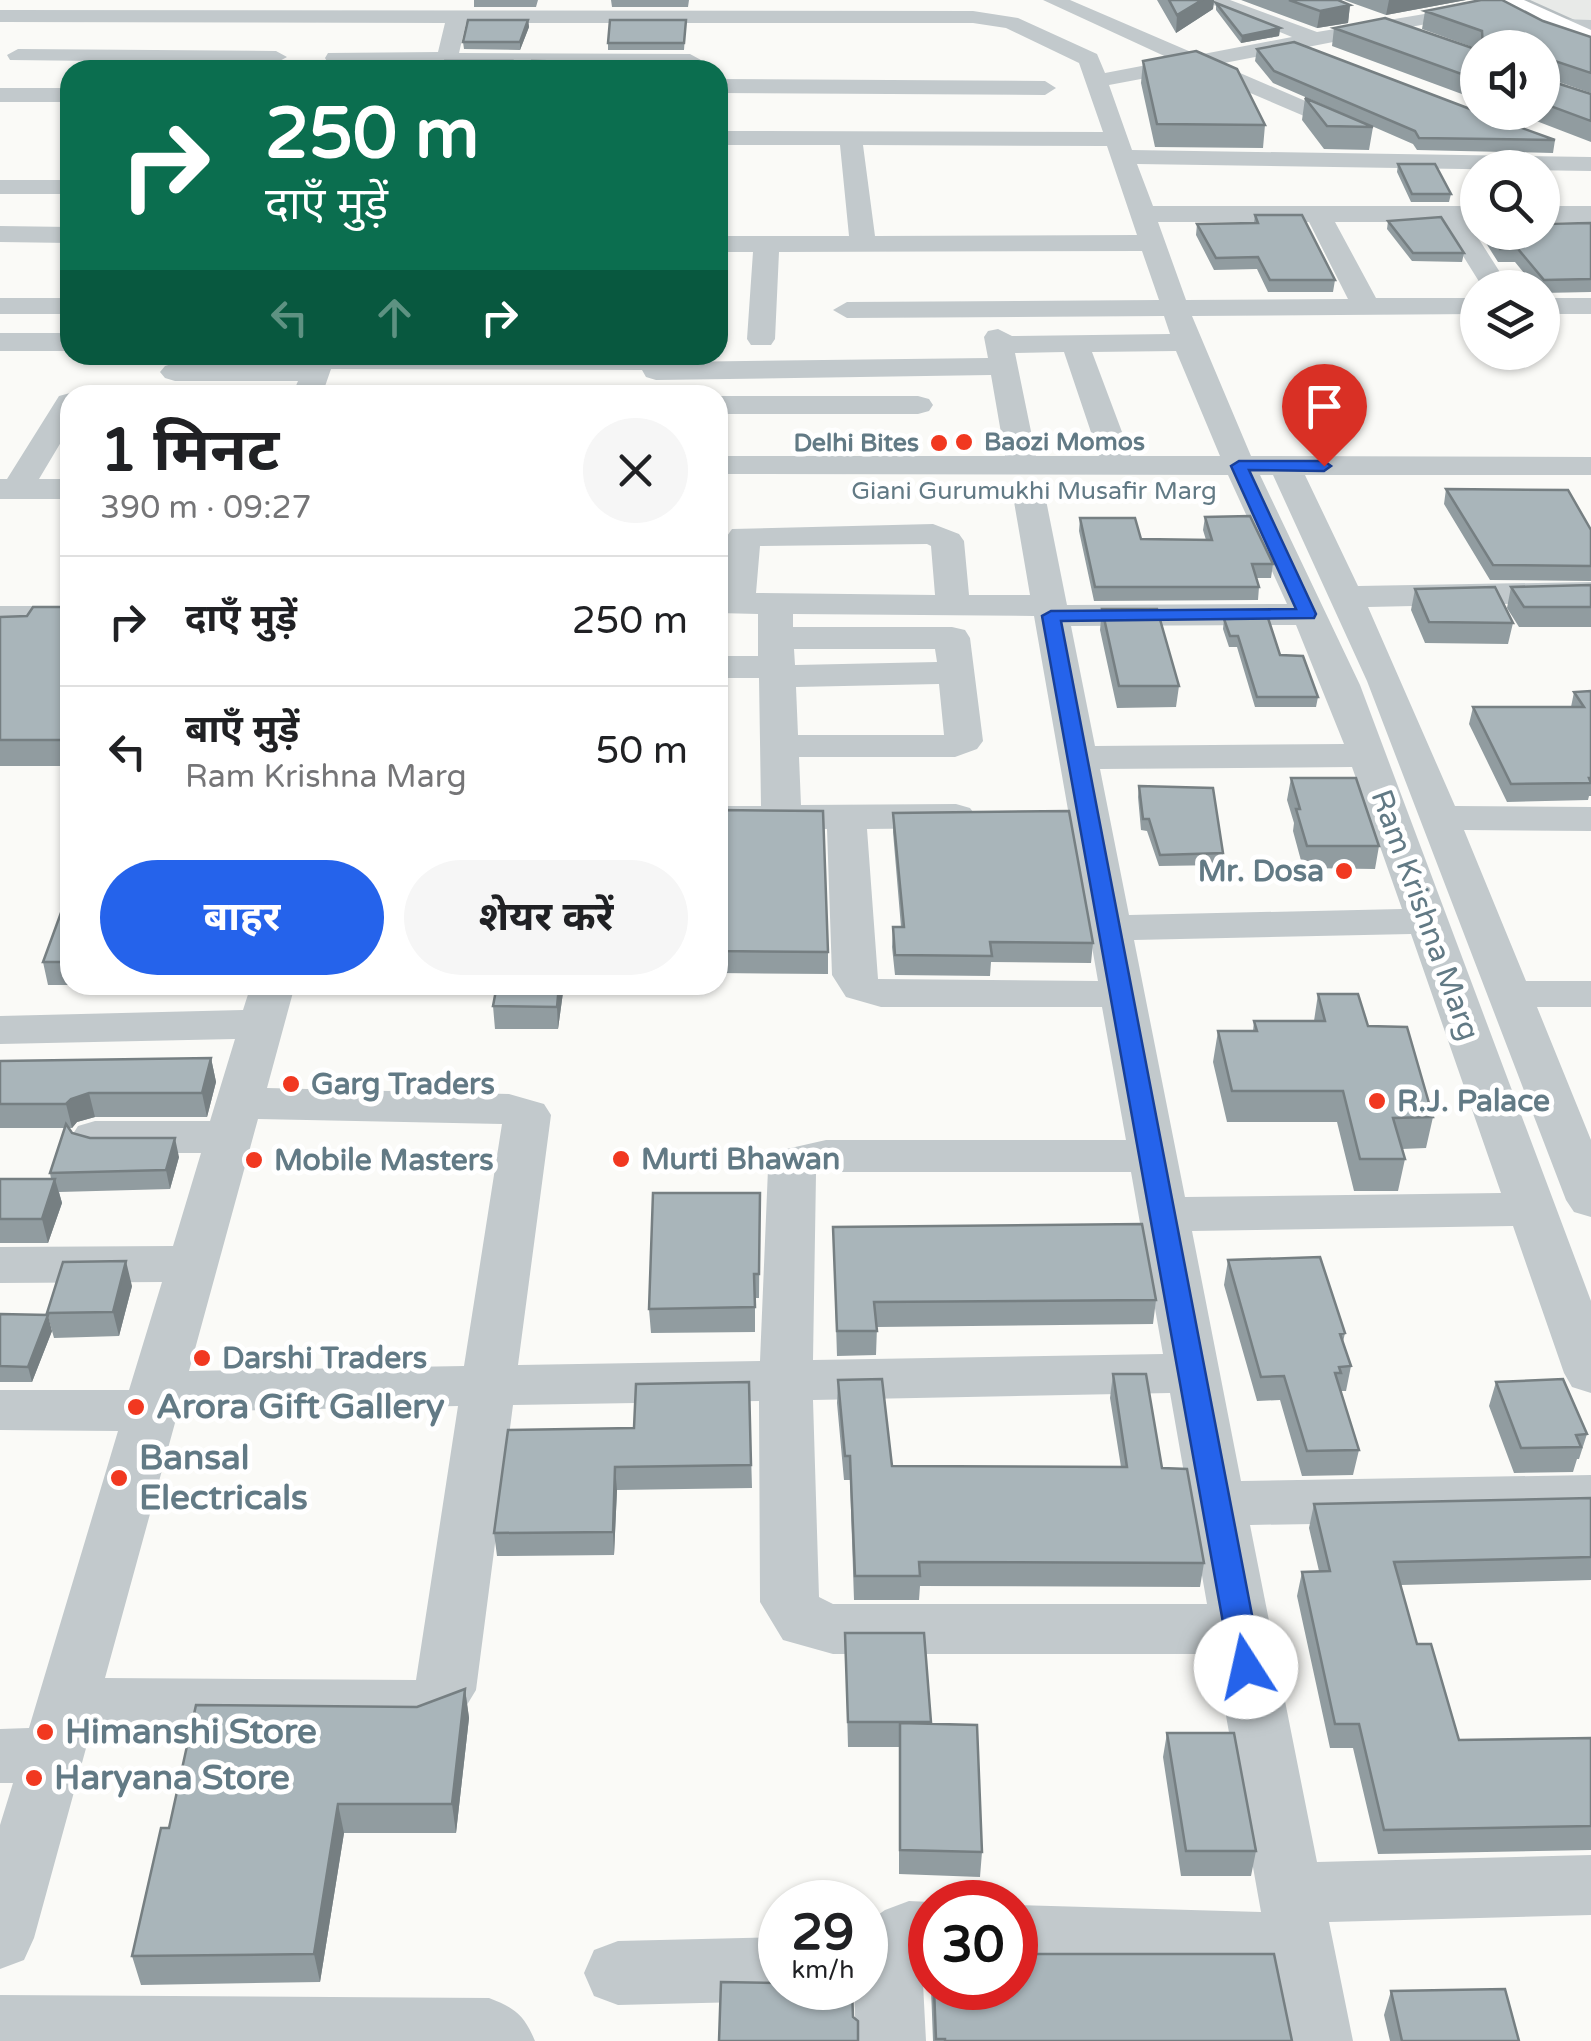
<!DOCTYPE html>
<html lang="hi">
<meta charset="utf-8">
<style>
body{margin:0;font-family:"Varela Round","Noto Sans Devanagari",sans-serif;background:#f6f6f6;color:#202124;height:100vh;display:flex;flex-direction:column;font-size:38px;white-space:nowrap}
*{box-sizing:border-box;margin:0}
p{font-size:32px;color:#757577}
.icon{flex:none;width:55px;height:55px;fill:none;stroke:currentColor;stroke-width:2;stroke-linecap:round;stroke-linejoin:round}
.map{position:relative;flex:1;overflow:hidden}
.drawer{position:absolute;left:60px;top:385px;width:668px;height:610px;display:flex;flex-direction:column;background:#fff;border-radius:30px;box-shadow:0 2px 8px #0004}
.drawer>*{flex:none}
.guide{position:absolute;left:60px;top:60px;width:668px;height:305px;border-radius:30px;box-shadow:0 2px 8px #0004;background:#0b6e4f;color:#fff;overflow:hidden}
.fabs{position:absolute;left:1460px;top:30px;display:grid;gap:20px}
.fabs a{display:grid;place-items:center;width:100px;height:100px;border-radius:50%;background:#fff;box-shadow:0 2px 8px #0004;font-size:50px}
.speed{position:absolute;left:758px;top:1880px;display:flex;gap:20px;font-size:50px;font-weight:700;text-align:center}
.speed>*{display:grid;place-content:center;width:130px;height:130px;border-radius:50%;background:#fff;box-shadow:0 2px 8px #0004;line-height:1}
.speed small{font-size:25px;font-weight:400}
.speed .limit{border:15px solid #d22;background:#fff;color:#111}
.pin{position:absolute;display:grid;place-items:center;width:85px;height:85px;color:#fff;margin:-102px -42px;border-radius:50% 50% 50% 0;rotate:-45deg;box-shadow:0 0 10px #0007}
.pin .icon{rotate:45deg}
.me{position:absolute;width:110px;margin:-55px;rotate:350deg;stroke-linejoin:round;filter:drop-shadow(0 0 8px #0008)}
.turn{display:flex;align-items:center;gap:35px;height:210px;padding:0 40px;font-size:45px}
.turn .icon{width:130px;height:130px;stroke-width:2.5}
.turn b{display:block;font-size:70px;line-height:85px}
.lanes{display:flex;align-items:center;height:95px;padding:0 40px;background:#0003;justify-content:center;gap:50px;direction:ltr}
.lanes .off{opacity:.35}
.round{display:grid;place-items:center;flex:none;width:105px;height:105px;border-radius:52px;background:#f6f6f6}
.head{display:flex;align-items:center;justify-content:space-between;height:170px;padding:0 40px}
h1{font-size:60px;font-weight:700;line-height:75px}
.action{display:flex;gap:20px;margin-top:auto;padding:20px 40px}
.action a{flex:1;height:115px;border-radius:60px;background:#2563eb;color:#fff;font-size:40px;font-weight:700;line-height:115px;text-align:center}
.action a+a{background:#f6f6f6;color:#202124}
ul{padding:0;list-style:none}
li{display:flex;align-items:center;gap:30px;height:130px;padding:0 40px;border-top:2px solid #e0e0e0}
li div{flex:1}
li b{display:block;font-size:38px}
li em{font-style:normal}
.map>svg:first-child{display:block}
.built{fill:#e8eae8}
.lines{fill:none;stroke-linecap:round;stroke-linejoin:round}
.major-casing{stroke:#b6bdc0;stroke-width:5}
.minor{fill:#c2c9cc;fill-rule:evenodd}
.major{fill:#fff;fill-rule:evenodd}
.wall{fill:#919ca0}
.shaded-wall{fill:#767f82}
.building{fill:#a9b5ba;stroke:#767f82;stroke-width:2.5}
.route{fill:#2563eb;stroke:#184099;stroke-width:2.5}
.poi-dot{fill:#f13820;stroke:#fff;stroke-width:4}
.labels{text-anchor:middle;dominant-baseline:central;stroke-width:10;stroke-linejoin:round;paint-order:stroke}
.far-poi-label{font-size:25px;font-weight:bold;fill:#627a85;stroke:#fff;text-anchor:start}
.far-street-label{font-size:25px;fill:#627a85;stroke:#fff}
.poi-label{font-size:30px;font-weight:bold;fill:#627a85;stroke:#fff;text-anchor:start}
.street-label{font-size:30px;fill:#627a85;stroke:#fff}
.near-poi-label{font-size:35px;font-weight:bold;fill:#627a85;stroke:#fff;text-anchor:start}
</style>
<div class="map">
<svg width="1591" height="2041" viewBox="0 0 1591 2041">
<rect width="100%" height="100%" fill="#fafaf7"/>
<path class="built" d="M1505 0H1591V25H1561Z"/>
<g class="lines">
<g class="major-casing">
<path id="major" d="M1492 0H1524L1591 30V47L1495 5Z"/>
</g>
<path class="minor" d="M1043 0H1070L1198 55 1292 37 1201 0H1230L1317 32 1490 3V11L1483 13 1219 64 1366 127 1370 132 1358 139 1194 69 1109 85 1132 150 1591 157V171L1137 164 1153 206H1478V222H1468L1510 288H1483L1442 222H1335L1376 298H1478V314L1192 316 1251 456 1591 457V475H1305L1358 586 1591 582V602L1368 607 1455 806 1591 807V831L1464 830 1526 981H1591V1007H1537L1591 1140V1217L1574 1212 1566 1200 1367 681 1273 475H1260L1360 685 1591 1301V1393L1572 1387 1564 1373 1513 1226 1192 1231 1241 1481 1591 1475V1519L1250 1525 1317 1862 1591 1855V1915L1329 1922 1353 2041H1283L1272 1975 1015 1967V1905L1261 1912 1215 1654H833L783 1640 760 1602 759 1401 513 1405 476 1690 459 1718 422 1732 91 1730 34 1938 24 1960 0 1969V1825L13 1783H0V1729L29 1728 118 1431 0 1430V1390H129L162 1282 0 1283V1247L173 1246 201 1153H95L78 1148 71 1137 78 1126 95 1121H210L235 1039 0 1044V1016L243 1010 251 985H295L267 1088 509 1094 544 1104 551 1115 518 1365 760 1361 768 1169 782 1150 826 1140H1126L1102 1007H881L846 997 832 975 827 829 718 830V806H761L759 678H718V656H758V614L718 613 727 536 732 529 933 524 959 534 964 541 969 595H1030L1012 490 1017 483H1039L1044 490 1067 605 1287 604 1228 475 718 474V456H1005L991 375 656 380 646 377 642 370 331 369 322 395H292L298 381H175L165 378 160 372 165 366 175 363H304L309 355H667L671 362 988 358 984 337 988 331 998 329 1012 336 1170 334 1164 316 847 318 833 310 847 302 1159 300 1142 251 779 252 775 339 771 345H751L747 339 753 252H718V236H849L840 145H718V131L1103 132 1079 63 1006 28 973 23H466L459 53 690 54 701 60 690 66 336 64 328 63 325 58 328 53 438 52 445 23 0 22V10L973 11 1018 18 1097 54 1105 73 1173 60ZM863 145 1107 146 1137 235 875 236ZM1158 222H1309L1348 299 1186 300ZM1176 351 1220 456H1131L1092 352ZM1064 352 1099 456H1036L1015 353ZM927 544 931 546 935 595 756 593 760 546ZM793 614 1034 616 1098 981 878 979 867 829 956 828 970 824 976 816 970 808 956 804 801 805 799 757H955L977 749 983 741 970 638 965 630 952 627H793ZM1296 625 1344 744 1095 746 1071 626ZM794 649H935L937 662 795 665ZM939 684 944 735H798L796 687ZM1352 767 1402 909 1129 915 1100 769ZM1411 934 1501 1193 1185 1197 1134 940ZM258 1119 502 1124 464 1366 189 1371ZM826 1172H1131L1163 1354 813 1360 816 1174ZM1170 1393 1207 1604H833L819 1597 813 1400ZM458 1406 416 1680 105 1678 178 1412Z
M1561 19 1591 20V32L1554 29 1551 25 1554 21Z
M18 49 276 51 287 57 276 63 10 60 7 55Z
M718 79 1045 81 1056 88 1045 95 718 93Z
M0 88H70V102H0Z
M0 180H70V194H0Z
M1542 206H1591V222H1542Z
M0 226 70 227V243L0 242Z
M0 298H70V314H0Z
M1542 298H1591V314H1542Z
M0 333H70V351H0Z
M70 393 78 395H70V427L39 479H70V499H0V479H7L59 396Z
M718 396H918L929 399 933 405 929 411 918 414H718Z
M0 606H70V628H0Z
M909 1901 931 1902 930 1964H922L926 2041H856L854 1988H865V1924L885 1910Z
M780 1937V1988H806L780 2001 618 2005 594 1996 584 1973 594 1950 618 1941Z
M0 1995 489 1998C515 2008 524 2015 535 2041H0Z"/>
<use href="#major" class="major"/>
</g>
<path class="wall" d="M474 0H538L536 7H474Z
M611 0H689L688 7H612Z
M1157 0H1214L1213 9 1176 33Z
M1241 0H1338L1350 5 1348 23 1317 28Z
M1344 0H1466L1386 15Z
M1216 3 1280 28 1279 36 1241 43 1216 10Z
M1425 11 1543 21 1591 37V93L1544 77 1591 94V142L1513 112H1542V48H1478V49L1422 29Z
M528 20 529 27 520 50 464 49 463 42Z
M686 20 684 50H608V43Z
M1334 28 1478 50V100L1332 46Z
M1257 49 1555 140 1553 153 1417 150 1413 144 1273 83 1255 61Z
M1143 61 1265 125 1263 148 1155 147 1141 83Z
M1305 98 1373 127 1369 150 1324 149 1302 120Z
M1398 164 1451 194 1449 202H1411L1397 172Z
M1255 215 1335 280 1333 292H1268L1257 269 1214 270 1196 235 1197 224 1254 223Z
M1388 221 1464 253 1462 262 1412 261 1387 229Z
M1591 223V292L1542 293V288H1536L1515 262H1498L1479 232H1542Z
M1446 489 1591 530V581L1490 580 1444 504Z
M1205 517 1273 564 1271 578H1257L1259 587 1258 600 1094 601 1079 531 1080 518 1141 539 1206 540 1203 530Z
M1591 585V627H1519L1507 608 1511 587Z
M1415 589 1513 623 1508 644 1425 643 1411 610Z
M70 607V766H0V617L27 616Z
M1102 609 1179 686 1176 707 1117 708 1100 630Z
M1224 619 1280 655 1318 697 1316 707H1255L1237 647H1229L1223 629Z
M1591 691V796H1589L1588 800 1507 802 1469 724 1473 707H1571L1574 692Z
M1291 778 1379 846 1375 869 1303 868 1293 831 1294 823 1287 800Z
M1139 786 1223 853 1222 865 1159 866 1147 831 1141 830 1138 797Z
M718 810 828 952V974L718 973Z
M893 813 1093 943 1091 963 991 962 990 976 895 975 892 947 893 927H901L893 832Z
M70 910V985H85H48L43 962Z
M564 985 558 1029H495L493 1006Z
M1318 994 1368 1026 1433 1117 1426 1148 1402 1149 1405 1159 1398 1191H1354L1337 1122H1227L1213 1062 1218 1031H1253L1254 1021H1314Z
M211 1058 216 1082 207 1117H95L77 1122 72 1128H69L72 1133 90 1138 179 1157 170 1189 59 1192 62 1203 48 1243H0V1179H51L50 1173 64 1128H0V1061Z
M760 1193 759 1298H755V1332L651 1333 649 1309Z
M833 1227 1156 1300 1153 1324 877 1327 876 1355 837 1356Z
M1228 1260 1345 1333 1343 1342 1351 1366 1346 1391H1340L1359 1450 1353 1475 1302 1476 1280 1400 1257 1401 1224 1285Z
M132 1286 119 1336 54 1338 47 1313Z
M0 1314 52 1331 32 1382H0Z
M1113 1374 1162 1468 1204 1563 1200 1587 920 1586 919 1600H854L850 1480H844L837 1403 838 1380 892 1466 1121 1467 1110 1398Z
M749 1382 752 1488 617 1490 614 1555 497 1556 494 1533 634 1428Z
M1496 1382 1587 1434 1579 1459H1577L1573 1472 1514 1473 1489 1406Z
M1591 1498V1580L1401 1585 1417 1644 1459 1740 1591 1738V1850L1378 1854 1353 1748H1330L1297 1596 1302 1572 1319 1571 1309 1528 1314 1504Z
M845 1633H924L930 1724 982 1852 980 1877 899 1874V1747H848Z
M465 1689 469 1718 456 1833H344L320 1982 141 1985 132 1956 169 1828 417 1707Z
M1167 1733 1256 1851 1251 1876H1181L1163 1757Z
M931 1988H1015L1292 2041H933Z
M1391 1991 1519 2041H1390L1384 2015Z"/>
<path class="shaded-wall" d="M1202 0H1214L1213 9 1176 33 1177 15Z
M1389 0H1466L1386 15Z
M1350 5 1348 23 1317 28 1320 11Z
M528 20 529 27 520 50V42Z
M1280 28 1279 36 1241 43 1242 36Z
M559 985H564L558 1029 557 1007Z
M211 1058 216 1082 207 1117 202 1093Z
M89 1093 95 1117 77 1122 72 1128 66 1104 71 1099Z
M175 1138 179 1157 170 1189 166 1170Z
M55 1179 62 1203 48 1243 42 1219Z
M126 1261 132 1286 119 1336 113 1312Z
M48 1315 52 1331 32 1382 28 1367Z
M615 1467 617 1490 614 1555 613 1532Z
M465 1689 469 1718 456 1833 452 1804Z
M338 1804 344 1833 320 1982 314 1954Z"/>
<path class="building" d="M1169 0H1202L1177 15Z
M1289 0H1338L1350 5 1320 11Z
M1481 0H1502L1543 21 1591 37V73L1543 57 1544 79 1591 94V121L1542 103V48H1483L1482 31 1425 11Z
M1216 3 1280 28 1242 36Z
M1385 18 1478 50V80L1334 28Z
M468 20H528L520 42H463Z
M610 20H686L684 43H608Z
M1294 42 1478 112 1555 140 1419 138 1415 131 1274 71 1257 49Z
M1196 51 1237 69 1265 125 1157 124 1143 61Z
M445 61H512L509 70H441Z
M532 61 591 62 589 70H530Z
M606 62H676L675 70H606Z
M1305 98 1373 127 1327 126Z
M1398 164H1435L1451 194H1412Z
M1255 215H1302L1335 280H1270L1258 257 1216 258 1197 224 1258 223Z
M1441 217 1464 253H1413L1388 221Z
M1591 223V279L1544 280 1518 249H1500L1490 232H1542V224Z
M1446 489 1568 490 1591 530V566L1493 565Z
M1250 516 1273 564H1252L1259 587H1095L1080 518H1135L1141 539 1212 540 1205 517Z
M1591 585V607H1524L1511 587Z
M1495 587 1513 623 1429 622 1415 589Z
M33 607H70V740H0V617L27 616Z
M1102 609H1157L1179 686H1119Z
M1268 618 1280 655 1303 656 1318 697H1257L1238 636H1230L1224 619Z
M1591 691V778H1589L1591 783 1511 784 1473 707H1584L1574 692Z
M1291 778H1356L1379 846H1307L1296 809H1300Z
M1139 786 1213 788 1223 853 1160 855 1149 819H1143Z
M718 810 823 811 828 952 718 951Z
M1069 811 1093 943 990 942 992 956 895 955 893 927H904L893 813Z
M62 910H70V962H43Z
M497 985H559L557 1007 493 1006Z
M1318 994H1358L1368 1026 1407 1027 1433 1117 1393 1118 1405 1159H1360L1343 1091H1232L1218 1031H1257L1254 1021H1325Z
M211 1058 202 1093H89L71 1099 66 1104H0V1061Z
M66 1124 72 1133 90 1138H175L166 1170 50 1173Z
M0 1179H55L42 1219H0Z
M653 1193H760L759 1274H754L755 1307 649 1309Z
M1142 1224 1156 1300 874 1302 877 1331H837L833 1227Z
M1320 1257 1345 1333 1340 1334 1351 1366 1339 1367 1341 1373H1335L1359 1450 1307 1451 1284 1376 1261 1377 1228 1260Z
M126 1261 113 1312 47 1313 63 1262Z
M0 1314 48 1315 28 1367 0 1366Z
M1113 1374H1146L1162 1468 1187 1469 1204 1563 919 1562 920 1576H855L850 1456H845L838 1380 882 1379 892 1466 1127 1467Z
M1563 1379 1587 1434 1576 1435 1581 1447 1521 1448 1496 1382Z
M749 1382 751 1465 615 1467 613 1532 494 1533 508 1430 634 1428 636 1384Z
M1591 1498V1557L1394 1562 1417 1644H1431L1459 1740 1591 1738V1826L1384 1830 1359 1724H1335L1302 1572 1330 1571 1314 1504Z
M845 1633H924L931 1722H848Z
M465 1689 452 1804H338L314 1954 132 1956 161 1828H169L196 1705 417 1707Z
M900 1723 977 1725 982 1852 900 1850Z
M1167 1733H1234L1256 1851H1186Z
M1015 1954H1274L1292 2041H945V2039H936L934 1988H1015Z
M721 1982 780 1983V1988H852L853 2017 858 2021V2041H719Z
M1505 1989 1519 2041H1402L1391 1991Z"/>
<path class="route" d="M1239 461H1324L1331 466 1324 471 1249 470 1316 614 1314 618 1061 621 1262 1667 1257 1676 1246 1680 1236 1676 1231 1667 1042 616 1051 611 1296 609 1231 466Z"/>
<g class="poi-dot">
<circle cx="964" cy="442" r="10"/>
<circle cx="939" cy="443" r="10"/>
<circle cx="1344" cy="871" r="10"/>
<circle cx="291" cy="1084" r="10"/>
<circle cx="1377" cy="1101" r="10"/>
<circle cx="621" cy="1159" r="10"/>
<circle cx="254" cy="1160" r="10"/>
<circle cx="202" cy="1358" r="10"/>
<circle cx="136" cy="1407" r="10"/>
<circle cx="119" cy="1478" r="10"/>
<circle cx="45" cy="1732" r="10"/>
<circle cx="34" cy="1778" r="10"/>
</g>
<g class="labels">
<g class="far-poi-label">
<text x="984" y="442">Baozi Momos</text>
<text x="919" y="443" text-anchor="end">Delhi Bites</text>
</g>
<g class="far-street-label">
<text x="1034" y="491">Giani Gurumukhi Musafir Marg</text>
</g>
<g class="poi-label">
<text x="1324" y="871" text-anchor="end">Mr. Dosa</text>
<text x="311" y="1084">Garg Traders</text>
<text x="1397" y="1101">R.J. Palace</text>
<text x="641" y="1159">Murti Bhawan</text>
<text x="274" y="1160">Mobile Masters</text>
<text x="222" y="1358">Darshi Traders</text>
</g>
<g class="street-label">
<text transform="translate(1425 915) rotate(70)">Ram Krishna Marg</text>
</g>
<g class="near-poi-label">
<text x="156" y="1407">Arora Gift Gallery</text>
<text x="139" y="1458">Bansal<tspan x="139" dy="40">Electricals</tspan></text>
<text x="65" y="1732">Himanshi Store</text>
<text x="54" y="1778">Haryana Store</text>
</g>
</g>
</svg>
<div class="fabs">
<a><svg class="icon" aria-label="sound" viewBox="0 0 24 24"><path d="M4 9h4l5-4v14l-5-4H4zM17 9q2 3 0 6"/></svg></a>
<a><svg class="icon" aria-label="search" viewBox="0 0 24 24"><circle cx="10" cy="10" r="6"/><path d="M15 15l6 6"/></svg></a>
<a><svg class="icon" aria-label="layers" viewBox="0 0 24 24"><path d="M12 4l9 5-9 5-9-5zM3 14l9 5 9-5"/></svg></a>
</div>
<div class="speed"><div>29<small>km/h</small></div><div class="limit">30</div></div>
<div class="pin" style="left:1324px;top:466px;background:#d93025"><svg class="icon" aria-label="arrive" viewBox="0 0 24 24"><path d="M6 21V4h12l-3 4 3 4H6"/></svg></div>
<svg class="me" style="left:1246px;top:1667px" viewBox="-20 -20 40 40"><circle r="19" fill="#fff"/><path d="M0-13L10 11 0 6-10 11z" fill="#2563eb"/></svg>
<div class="guide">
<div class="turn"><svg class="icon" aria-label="right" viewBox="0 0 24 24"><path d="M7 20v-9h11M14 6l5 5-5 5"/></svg><div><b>250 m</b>दाएँ मुड़ें</div></div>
<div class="lanes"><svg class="icon off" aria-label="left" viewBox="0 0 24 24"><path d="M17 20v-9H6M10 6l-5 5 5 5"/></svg><svg class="icon off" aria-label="ahead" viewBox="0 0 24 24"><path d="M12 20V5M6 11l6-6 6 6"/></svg><svg class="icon" aria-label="right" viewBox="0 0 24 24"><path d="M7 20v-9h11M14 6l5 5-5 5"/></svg></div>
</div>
<section class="drawer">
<div class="head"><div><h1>1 मिनट</h1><p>390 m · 09:27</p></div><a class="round"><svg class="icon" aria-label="close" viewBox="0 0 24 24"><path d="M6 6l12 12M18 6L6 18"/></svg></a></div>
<ul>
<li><svg class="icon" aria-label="right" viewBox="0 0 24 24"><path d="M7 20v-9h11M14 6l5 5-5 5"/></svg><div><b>दाएँ मुड़ें</b></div><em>250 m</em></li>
<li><svg class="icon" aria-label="left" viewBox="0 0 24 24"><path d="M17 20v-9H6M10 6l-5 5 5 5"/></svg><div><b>बाएँ मुड़ें</b><p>Ram Krishna Marg</p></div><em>50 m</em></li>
</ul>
<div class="action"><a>बाहर</a><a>शेयर करें</a></div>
</section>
</div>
